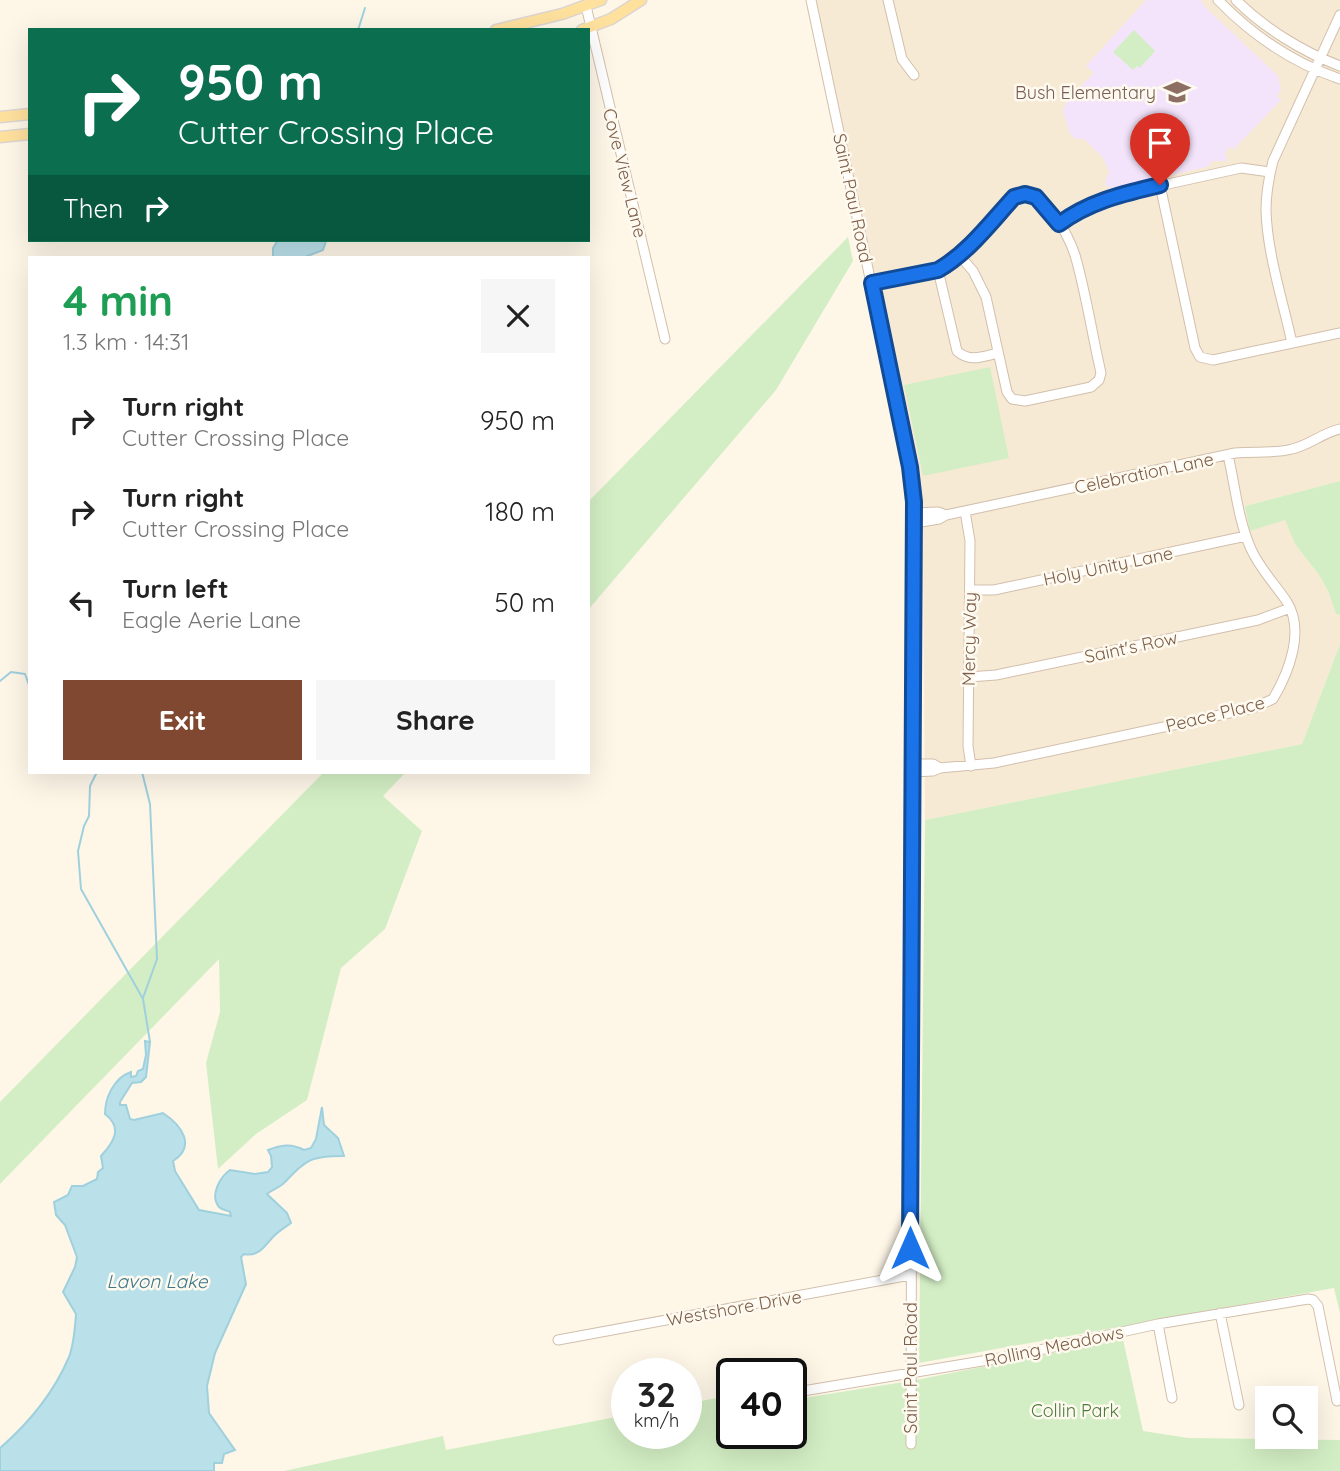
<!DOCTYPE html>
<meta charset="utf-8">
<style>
body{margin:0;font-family:Quicksand,sans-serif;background:#f6f6f6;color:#222;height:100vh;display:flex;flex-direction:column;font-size:26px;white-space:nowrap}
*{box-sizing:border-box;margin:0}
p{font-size:23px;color:#767676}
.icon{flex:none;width:38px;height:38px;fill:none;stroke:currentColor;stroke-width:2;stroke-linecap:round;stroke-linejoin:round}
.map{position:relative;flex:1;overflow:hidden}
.details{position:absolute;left:28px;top:256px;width:562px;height:518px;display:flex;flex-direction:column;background:#fff;border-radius:0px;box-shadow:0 7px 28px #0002}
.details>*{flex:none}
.top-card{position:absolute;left:28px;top:28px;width:562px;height:214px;border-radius:0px;box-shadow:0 7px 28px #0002;background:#0b6e4f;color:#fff;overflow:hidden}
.buttons{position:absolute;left:1255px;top:1386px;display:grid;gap:14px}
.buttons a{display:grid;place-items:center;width:63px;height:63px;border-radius:0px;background:#fff;box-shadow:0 7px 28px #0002;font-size:35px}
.speed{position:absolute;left:611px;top:1358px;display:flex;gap:14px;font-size:35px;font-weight:700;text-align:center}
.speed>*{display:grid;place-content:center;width:91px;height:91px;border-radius:50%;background:#fff;box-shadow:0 7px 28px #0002;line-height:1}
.speed small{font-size:18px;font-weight:400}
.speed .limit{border:4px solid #111;border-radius:10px;background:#fff;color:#111}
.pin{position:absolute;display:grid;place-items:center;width:60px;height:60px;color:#fff;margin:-72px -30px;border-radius:50% 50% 50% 0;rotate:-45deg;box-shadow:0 0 7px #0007}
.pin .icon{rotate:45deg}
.me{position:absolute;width:77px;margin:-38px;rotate:0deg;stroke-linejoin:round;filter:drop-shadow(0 0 5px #0008)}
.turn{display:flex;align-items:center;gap:24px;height:147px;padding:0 35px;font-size:32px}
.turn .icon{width:91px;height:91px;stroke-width:2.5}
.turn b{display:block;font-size:49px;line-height:60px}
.then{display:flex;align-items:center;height:66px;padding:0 35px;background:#0003;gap:14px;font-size:26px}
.round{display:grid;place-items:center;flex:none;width:74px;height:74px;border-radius:0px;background:#f6f6f6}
.head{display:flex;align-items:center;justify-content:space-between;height:119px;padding:0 35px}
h1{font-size:42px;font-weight:800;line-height:52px;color:#1e9e55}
.action{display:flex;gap:14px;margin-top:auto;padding:14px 35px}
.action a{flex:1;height:80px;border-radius:0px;background:#804731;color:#fff;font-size:28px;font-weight:800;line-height:80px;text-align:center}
.action a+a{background:#f6f6f6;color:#222}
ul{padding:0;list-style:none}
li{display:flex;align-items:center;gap:21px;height:91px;padding:0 35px}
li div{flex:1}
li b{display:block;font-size:26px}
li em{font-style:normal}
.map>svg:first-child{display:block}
.residential{fill:#f7ead5}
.education{fill:#f4e4fb}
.green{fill:#d3eec4}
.water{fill:#bae0ea;stroke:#9fd0dd;stroke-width:2}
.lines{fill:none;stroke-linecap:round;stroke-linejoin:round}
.stream{stroke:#9fd0dd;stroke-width:2}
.minor-casing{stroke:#d2bfac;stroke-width:11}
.major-casing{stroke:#ddd5d0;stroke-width:13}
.minor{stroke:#fff;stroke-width:9}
.major{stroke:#ffe19e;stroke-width:10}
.route-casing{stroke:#114b97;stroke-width:18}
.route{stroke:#1a73e8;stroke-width:12}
.labels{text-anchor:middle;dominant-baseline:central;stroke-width:5;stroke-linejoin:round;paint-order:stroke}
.education-label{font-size:18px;fill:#785e54;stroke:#fffaf0;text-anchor:end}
.street-label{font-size:18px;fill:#7c5e49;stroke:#fffaf0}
.park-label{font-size:18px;fill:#4c7c3c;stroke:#fffaf0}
.water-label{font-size:19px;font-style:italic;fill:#3d7889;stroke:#fffaf0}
</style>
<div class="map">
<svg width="1340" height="1471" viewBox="0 0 1340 1471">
<rect width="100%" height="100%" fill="#fef7e8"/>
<path class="residential" d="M813 0H1340V481L1245 506 1285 519 1295 544 1319 575 1328 591 1336 613 1340 615V644L1302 744 925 820 923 531 920 477Z"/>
<path class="education" d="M1146 0H1201L1205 7 1278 76 1281 89 1277 96 1281 100 1233 150 1229 147 1225 153 1227 161H1212L1207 167 1111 188 1105 185 1107 175 1110 173 1103 158 1084 139H1075L1069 132 1063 111 1068 99 1094 73 1086 66Z"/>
<path class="green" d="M1134 30 1155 51 1140 68 1137 66 1133 70 1113 52Z
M848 237 853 261 776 390 588 610V502Z
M990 367 1009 458 923 476 904 385Z
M1340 481V615L1336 614 1328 591 1319 575 1295 544 1285 520 1250 531 1245 506Z
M1340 644V1313L1334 1288 919 1363 925 820 1302 744Z
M324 772H406L383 796 422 831 385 929 341 968 307 1100 256 1134 218 1169 206 1063 220 1012 219 959 0 1184V1102Z
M1123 1339 1143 1431 1188 1438 1340 1440V1471H284L443 1436 446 1450 626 1415V1433H686V1404L731 1395 732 1433H791V1400L916 1380Z"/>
<path class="water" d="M278 240H325L326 241 323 250 305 257H273V248Z
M145 1041 150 1042 146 1077 141 1082 132 1083 120 1102V1105H126L130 1119 134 1120 163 1113C181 1125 197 1146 173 1161L175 1171 199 1210 231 1216 230 1212C226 1210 222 1210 219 1207 209 1195 221 1176 230 1170L255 1174 268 1172 272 1167 271 1156 268 1150C281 1145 291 1143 304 1150L311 1148 316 1139 322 1107 324 1125 338 1138 344 1156C311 1156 307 1159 285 1182 281 1187 272 1190 267 1194L287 1213 291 1223C284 1228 277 1232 272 1238 264 1247 258 1257 244 1254L241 1257 246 1284 215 1353 207 1386 209 1413 235 1450 224 1454 222 1463H214V1471H0V1448C29 1423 54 1392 69 1357 74 1344 75 1328 76 1314L63 1292 75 1267 77 1257 65 1225 56 1215 54 1202 68 1195 72 1186H83L97 1179 98 1172 103 1168 101 1156C114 1142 123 1128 105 1114 105 1097 114 1078 131 1072V1077L136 1076 138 1071 143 1069 146 1055Z"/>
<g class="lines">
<path class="stream" d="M358 30 365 8
M0 681 11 672 25 674 30 688
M97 772 90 786 89 816 84 826 78 851 81 889 143 999 150 1042
M142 772 150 804 157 959 143 998"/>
<g class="minor-casing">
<path id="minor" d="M811 0 910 467 913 490 911 1444
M888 0 902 59 914 75
M1218 0C1252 35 1293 63 1340 79
M1236 0C1264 28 1303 52 1340 66
M586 6 665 339
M1160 185 1195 348 1200 357 1213 360 1340 333
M1059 224 1087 205 1109 197 1241 168 1270 172
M938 270 957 351C970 363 984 356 998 353
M871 283C893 279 919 277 939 269 950 265 958 256 966 248L1015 197C1042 185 1068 233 1075 255 1086 293 1092 334 1101 373L1099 380 1091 387 1025 401 1012 399 1007 392 986 297 973 271 959 255
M1292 343C1283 301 1267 253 1266 210 1266 193 1269 177 1273 161L1340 15
M965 511 970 541 968 746 971 766
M914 513 938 512 946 515 939 519 915 523
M946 515 1235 453C1254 451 1273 454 1292 449 1310 445 1322 433 1340 429
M970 590H994L1246 536
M969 677 996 675 1258 620 1290 608
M940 768 994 763 1253 708 1273 699C1289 672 1305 631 1287 602 1275 584 1260 569 1251 549 1238 520 1235 485 1228 455
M913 772 933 771 940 768 933 764H913
M1220 1313 1239 1405
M1158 1324 1172 1398
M558 1340 910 1275
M791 1393 1012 1356 1158 1324 1308 1299 1313 1300 1318 1306 1337 1401"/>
</g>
<g class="major-casing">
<path id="major" d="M496 30 562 14 601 0
M582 30 611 19 641 0
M0 117 30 114
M0 137 30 134"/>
</g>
<use href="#minor" class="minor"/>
<use href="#major" class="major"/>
</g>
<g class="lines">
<g class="route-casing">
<path id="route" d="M910 1248 914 502 910 467 872 283 938 270C968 253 991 222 1014 197L1025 194 1036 197 1059 224C1090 201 1123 194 1160 185"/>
</g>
<use href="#route" class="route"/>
</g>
<defs>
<g id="school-bare" transform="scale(2.1)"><path d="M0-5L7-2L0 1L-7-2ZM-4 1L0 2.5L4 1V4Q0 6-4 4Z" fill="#8d6e63" stroke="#fffaf0" stroke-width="2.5" paint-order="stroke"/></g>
</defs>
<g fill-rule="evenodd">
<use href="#school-bare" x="1177" y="92"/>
</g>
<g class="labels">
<g class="education-label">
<text x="1156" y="92">Bush Elementary</text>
</g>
<g class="street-label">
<text transform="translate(625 173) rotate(76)">Cove View Lane</text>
<text transform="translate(853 198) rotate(78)">Saint Paul Road</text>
<text transform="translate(1144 473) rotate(-12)">Celebration Lane</text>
<text transform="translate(1108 566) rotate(-12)">Holy Unity Lane</text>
<text transform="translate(969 639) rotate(-89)">Mercy Way</text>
<text transform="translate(1131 647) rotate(-12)">Saint's Row</text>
<text transform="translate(1215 714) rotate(-14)">Peace Place</text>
<text transform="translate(734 1308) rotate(-10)">Westshore Drive</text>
<text transform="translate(1054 1346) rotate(-12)">Rolling Meadows</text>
<text transform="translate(910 1368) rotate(-90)">Saint Paul Road</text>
</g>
<g class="park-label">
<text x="1075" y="1410">Collin Park</text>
</g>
<g class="water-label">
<text x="157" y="1281">Lavon Lake</text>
</g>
</g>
</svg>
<div class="buttons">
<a><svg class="icon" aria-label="search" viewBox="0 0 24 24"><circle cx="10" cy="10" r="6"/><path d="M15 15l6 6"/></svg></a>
</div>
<div class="speed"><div>32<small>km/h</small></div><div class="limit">40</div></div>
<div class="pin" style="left:1160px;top:185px;background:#d93025"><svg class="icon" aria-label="arrive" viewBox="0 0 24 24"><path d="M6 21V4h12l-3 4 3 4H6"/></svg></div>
<svg class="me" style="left:910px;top:1248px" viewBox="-20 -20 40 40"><path d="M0-17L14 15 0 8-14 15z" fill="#1a73e8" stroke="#fff" stroke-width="4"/></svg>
<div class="top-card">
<div class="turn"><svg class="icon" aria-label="right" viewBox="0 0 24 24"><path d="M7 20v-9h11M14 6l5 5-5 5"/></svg><div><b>950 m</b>Cutter Crossing Place</div></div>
<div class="then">Then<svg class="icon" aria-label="right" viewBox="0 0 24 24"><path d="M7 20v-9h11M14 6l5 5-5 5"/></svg></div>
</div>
<section class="details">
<div class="head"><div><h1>4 min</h1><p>1.3 km · 14:31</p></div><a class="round"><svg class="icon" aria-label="close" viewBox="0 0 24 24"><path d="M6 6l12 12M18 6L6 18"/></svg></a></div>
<ul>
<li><svg class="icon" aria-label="right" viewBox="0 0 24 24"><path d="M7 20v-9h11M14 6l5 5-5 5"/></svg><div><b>Turn right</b><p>Cutter Crossing Place</p></div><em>950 m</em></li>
<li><svg class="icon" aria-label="right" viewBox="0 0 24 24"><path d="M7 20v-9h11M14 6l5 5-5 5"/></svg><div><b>Turn right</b><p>Cutter Crossing Place</p></div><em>180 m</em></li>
<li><svg class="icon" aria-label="left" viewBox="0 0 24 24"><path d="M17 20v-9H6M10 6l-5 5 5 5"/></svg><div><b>Turn left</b><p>Eagle Aerie Lane</p></div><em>50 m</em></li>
</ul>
<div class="action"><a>Exit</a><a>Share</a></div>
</section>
</div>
